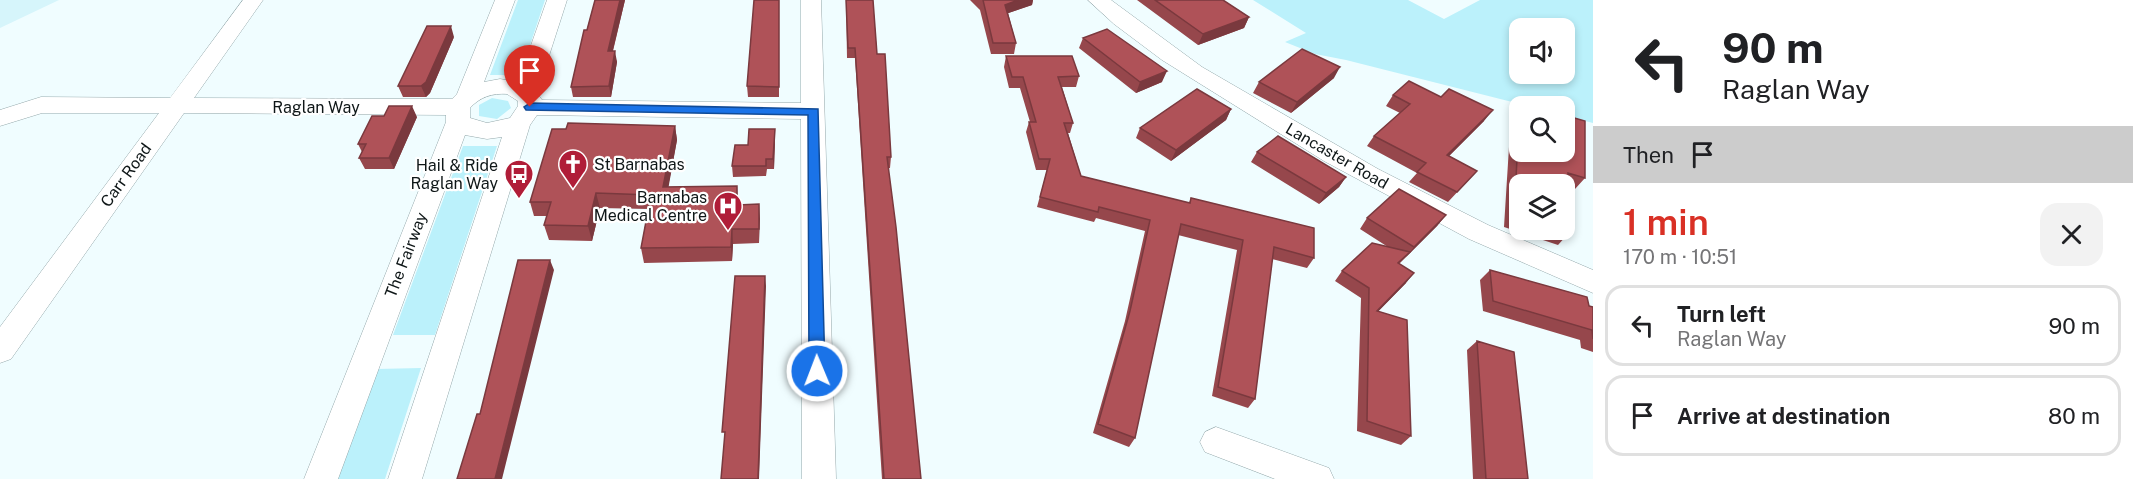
<!DOCTYPE html>
<meta charset="utf-8">
<style>
body{margin:0;font-family:"Public Sans",sans-serif;background:#f2f2f2;color:#202124;height:100vh;display:flex;flex-direction:column;font-size:22px;white-space:nowrap}
*{box-sizing:border-box;margin:0}
p{font-size:20px;color:#757577}
.icon{flex:none;width:33px;height:33px;fill:none;stroke:currentColor;stroke-width:2;stroke-linecap:round;stroke-linejoin:round}
.map{position:relative;flex:1;overflow:hidden}
.drawer{display:flex;flex-direction:column;background:#fff;width:540px}
.drawer>*{flex:none}
.top-card{background:#fff;color:#202124;overflow:hidden}
.tools{position:absolute;left:1509px;top:18px;display:grid;gap:12px}
.tools a{display:grid;place-items:center;width:66px;height:66px;border-radius:12px;background:#fff;box-shadow:0 3px 9px #0003;font-size:30px}
.pin{position:absolute;display:grid;place-items:center;width:51px;height:51px;color:#fff;margin:-62px -26px;border-radius:50% 50% 50% 0;rotate:-45deg;box-shadow:0 0 6px #0007}
.pin .icon{rotate:45deg}
.me{position:absolute;width:66px;margin:-33px;rotate:359deg;stroke-linejoin:round;filter:drop-shadow(0 0 4px #0008)}
.turn{display:flex;align-items:center;gap:21px;height:126px;padding:0 30px;font-size:27px}
.turn .icon{width:78px;height:78px;stroke-width:2.5}
.turn b{display:block;font-size:42px;line-height:51px}
.then{display:flex;align-items:center;height:57px;padding:0 30px;background:#0003;gap:12px;font-size:22px}
.round{display:grid;place-items:center;flex:none;width:63px;height:63px;border-radius:18px;background:#f2f2f2}
.overview{display:flex;align-items:center;justify-content:space-between;height:102px;padding:0 30px}
h1{font-size:36px;font-weight:600;line-height:45px;color:#d93025}
ul{padding:0;list-style:none}
li{display:flex;align-items:center;gap:18px;height:81px;margin:0 12px 9px;padding:0 18px;border:3px solid #e0e0e0;border-radius:18px}
li div{flex:1}
li b{display:block;font-size:22px}
li em{font-style:normal}
main{display:flex;flex:1;min-height:0}
.map>svg:first-child{display:block}
.built{fill:#d6f5fb}
.green{fill:#bbf1fb;fill-rule:evenodd}
.lines{fill:none;stroke-linecap:round;stroke-linejoin:round}
.minor-casing{stroke:#94a8ab;stroke-width:1}
.minor{fill:#fff;fill-rule:evenodd}
.wall{fill:#96474c;fill-rule:evenodd}
.shaded-wall{fill:#7a393e}
.building{fill:#af5258;stroke:#7a393e;stroke-width:1.5}
.route{fill:#1a73e8;stroke:#114b97;stroke-width:1.5}
.labels{text-anchor:middle;dominant-baseline:central;stroke-width:4.5;stroke-linejoin:round;paint-order:stroke}
.street-label{font-size:16px;fill:#0e1617;stroke:#fff}
.poi-label{font-size:16px;fill:#0e1617;stroke:#fff;text-anchor:end}
</style>
<main>
<div class="map">
<svg width="1593" height="479" viewBox="0 0 1593 479">
<rect width="100%" height="100%" fill="#f0fdff"/>
<path class="built" d="M0 0H59L0 28Z"/>
<path class="green" d="M518 0H545L520 75H490Z
M1253 0H1408L1444 19 1480 0H1593V123L1565 116 1564 106H1528L1346 60 1315 54 1285 42 1306 33ZM1520 28H1564V74H1520Z
M492 98 508 101 511 108 497 119 479 116V105Z
M463 146H497L435 335H393Z
M421 368 385 479H336L376 369Z"/>
<g class="lines">
<g class="minor-casing">
<path id="minor" d="M243 0H263L194 98 452 99 457 94 495 0H515L484 82 500 79 518 82 547 0H567L537 93 542 100 801 103V0H821L836 479H802L801 119 537 115 530 125 422 479H388L502 137 487 139 465 135 338 479H304L446 122V115L184 113 11 359 0 363V327L159 113H42L0 126V110L41 97 170 98ZM507 94 518 101V106L510 118 487 123 470 118V108C480 97 492 93 507 94Z
M1088 0H1111L1202 67 1378 169 1488 225 1593 270V293L1469 239 1324 161 1162 60 1114 24Z
M1216 427 1329 468 1334 479H1275L1205 452 1200 442 1205 432Z"/>
</g>
<use href="#minor" class="minor"/>
</g>
<path class="wall" d="M595 0H625L613 51 617 62 611 97H573L571 87Z
M779 0V97H748L747 86Z
M846 0H873L877 54 891 157 890 168H888L921 479H882L855 58H847Z
M970 0H1033L1032 5 1008 13 1016 43 1014 54H991L980 10Z
M1137 0H1223L1249 17 1244 28 1198 45Z
M454 37 430 93 426 97H403L398 86Z
M1083 38 1162 82 1136 93 1079 48Z
M1006 56 1079 76 1076 87H1062L1073 123 1070 133H1068L1081 176 1189 203 1191 198 1314 258 1307 268 1272 259 1255 399 1248 408 1212 396 1237 250 1178 235 1135 438 1129 447 1093 433 1125 321 1145 231 1096 218 1094 222 1037 207 1047 170H1036L1026 132 1029 122H1030L1020 88H1009L1004 67Z
M1334 78 1291 113 1253 93 1259 82Z
M1393 95 1484 121 1449 156 1477 171 1448 202 1409 182 1417 173 1367 146 1374 136 1400 113 1386 106Z
M1231 109 1226 120 1171 161 1136 138 1140 128Z
M384 116 417 117 394 169H365L359 158 362 152 358 144Z
M1520 121 1585 178 1575 189 1568 187V234L1558 245 1504 227 1510 131ZM1520 184 1564 230H1520Z
M675 126 677 140 668 187 737 186 738 205 759 204V243L733 244 732 261 644 263 641 248 648 209 600 208 592 241 549 240 544 225 547 216H534L530 202Z
M775 129 774 169H767L766 176 733 177 732 166 748 145Z
M1257 152 1346 177 1339 187 1319 204 1251 162Z
M1446 215 1437 226 1399 264 1406 283 1378 311 1411 436 1401 445 1357 431 1361 298 1335 281 1342 271 1388 247 1360 229 1367 218Z
M1490 270 1593 307V352L1581 348 1580 340 1483 311 1480 280Z
M1477 341 1528 479H1473L1467 350Z"/>
<path class="shaded-wall" d="M620 0H625L610 62 608 51Z
M1018 0H1033L1032 5 1003 15 1005 5Z
M1249 17 1244 28 1198 45 1203 34Z
M451 26 454 37 430 93 426 97 421 86Z
M615 51 617 62 611 97 609 86Z
M1340 67 1334 78 1291 113 1297 102Z
M1167 71 1162 82 1136 93 1140 82Z
M412 106 417 117 394 169 389 158Z
M1231 109 1226 120 1171 161 1176 150Z
M1493 110 1484 121 1439 166 1447 155Z
M675 126 677 140 666 201 663 187Z
M775 129V140L774 169 773 159Z
M1346 177 1339 187 1319 204 1326 193Z
M596 193 600 208 592 241 588 226Z
M759 204 760 219 759 243Z
M1446 215 1437 226 1406 257 1414 247Z
M732 229 733 244 732 261 731 247Z
M550 260 554 270 502 479H495Z
M1414 273 1406 283 1369 321 1377 311Z
M765 276 766 286 759 479H758Z"/>
<path class="building" d="M595 0H620L608 51H615L609 86 571 87 584 30H587Z
M754 0H779V87L747 86Z
M846 0H873L877 54H885L891 157H887L896 227 921 479H884L855 48H848Z
M983 0H1018L1005 5 1016 43H993Z
M1155 0H1223L1249 17 1203 34Z
M427 26H451L426 82 421 86H398Z
M1107 29 1167 71 1140 82 1083 38Z
M1302 49 1340 67 1297 102 1259 82Z
M1006 56H1072L1079 76 1058 77 1073 123H1064L1081 176 1190 203 1191 198 1314 228V258L1274 247 1255 399 1218 387 1243 240 1181 224 1135 438 1098 424 1130 311 1150 220 1099 207 1098 212 1040 197 1050 159H1039L1029 122H1036L1023 77H1012Z
M1409 81 1441 97 1449 89 1493 110 1447 155 1477 171 1457 192 1417 172 1426 163 1374 136 1410 104 1393 95Z
M1197 89 1231 109 1176 150 1140 128Z
M389 106H412L389 158H359L366 144H358L372 116H384Z
M1564 115 1585 121V178L1568 173V234L1554 230H1564V184H1520V218L1514 216 1519 121 1520 152H1564Z
M568 123 675 126 663 187 737 186V205L759 204V229H732L731 247 641 248 651 195 596 193 588 226 544 225 551 202H530L552 129H566Z
M749 129H775L773 159H766V166H732L735 145H748Z
M1278 136 1346 177 1326 193 1257 152Z
M1399 189 1446 215 1414 247 1367 218Z
M1372 243 1410 252 1398 263 1414 273 1377 311 1407 320 1411 436 1367 421 1369 288 1342 271Z
M518 260H550L495 479H457L477 414H480Z
M1490 270 1587 297 1589 306 1593 307V339L1592 330 1493 301Z
M735 276H765L758 479H721L725 432H722Z
M1477 341 1514 352 1528 479H1486Z"/>
<path class="route" d="M530 103 818 109 825 371 823 376H812L809 371 808 115 526 110 524 107Z"/>
<defs>
<g id="church-pin" transform="scale(1.5)"><path d="M0 17L-7.5 6A9.5 9.5 0 1 1 7.5 6Z" fill="#b01d38" stroke="#fff"/><path d="M-1.2-6h2.4v3.5h3.3v2.4h-3.3V6h-2.4V-.1h-3.3v-2.4h3.3Z" fill="#fff"/></g>
<g id="bus-pin" transform="scale(1.5)"><path d="M0 17L-7.5 6A9.5 9.5 0 1 1 7.5 6Z" fill="#b01d38" stroke="#fff"/><path d="M-5-6H5V4H4V6H2V4H-2V6H-4V4H-5ZM-3.5-4V0h7V-4ZM-3.5 1.2v1.5H-2V1.2ZM2 1.2v1.5H3.5V1.2Z" fill="#fff"/></g>
<g id="hospital-pin" transform="scale(1.5)"><path d="M0 17L-7.5 6A9.5 9.5 0 1 1 7.5 6Z" fill="#b01d38" stroke="#fff"/><path d="M-5-5h3v3.5h4V-5h3V5h-3V1.5h-4V5h-3Z" fill="#fff"/></g>
</defs>
<g fill-rule="evenodd">
<use href="#church-pin" x="573" y="164"/>
<use href="#bus-pin" x="519" y="174"/>
<use href="#hospital-pin" x="728" y="206"/>
</g>
<g class="labels">
<g class="street-label">
<text x="316" y="107">Raglan Way</text>
<text transform="translate(1337 156) rotate(30)">Lancaster Road</text>
<text transform="translate(126 175) rotate(-54)">Carr Road</text>
<text transform="translate(406 255) rotate(-69)">The Fairway</text>
</g>
<g class="poi-label">
<text x="594" y="164" text-anchor="start">St Barnabas</text>
<text x="498" y="165">Hail &amp; Ride<tspan x="498" dy="18">Raglan Way</tspan></text>
<text x="707" y="197">Barnabas<tspan x="707" dy="18">Medical Centre</tspan></text>
</g>
</g>
</svg>
<div class="tools">
<a><svg class="icon" aria-label="sound" viewBox="0 0 24 24"><path d="M4 9h4l5-4v14l-5-4H4zM17 9q2 3 0 6"/></svg></a>
<a><svg class="icon" aria-label="search" viewBox="0 0 24 24"><circle cx="10" cy="10" r="6"/><path d="M15 15l6 6"/></svg></a>
<a><svg class="icon" aria-label="layers" viewBox="0 0 24 24"><path d="M12 4l9 5-9 5-9-5zM3 14l9 5 9-5"/></svg></a>
</div>
<div class="pin" style="left:530px;top:107px;background:#d93025"><svg class="icon" aria-label="arrive" viewBox="0 0 24 24"><path d="M6 21V4h12l-3 4 3 4H6"/></svg></div>
<svg class="me" style="left:817px;top:371px" viewBox="-20 -20 40 40"><circle r="17" fill="#1a73e8" stroke="#fff" stroke-width="3"/><path d="M0-11L8 9 0 5-8 9z" fill="#fff"/></svg>
</div>
<section class="drawer">
<div class="top-card">
<div class="turn"><svg class="icon" aria-label="left" viewBox="0 0 24 24"><path d="M17 20v-9H6M10 6l-5 5 5 5"/></svg><div><b>90 m</b>Raglan Way</div></div>
<div class="then">Then<svg class="icon" aria-label="arrive" viewBox="0 0 24 24"><path d="M6 21V4h12l-3 4 3 4H6"/></svg></div>
</div>
<div class="overview"><div><h1>1 min</h1><p>170 m · 10:51</p></div><a class="round"><svg class="icon" aria-label="close" viewBox="0 0 24 24"><path d="M6 6l12 12M18 6L6 18"/></svg></a></div>
<ul>
<li><svg class="icon" aria-label="left" viewBox="0 0 24 24"><path d="M17 20v-9H6M10 6l-5 5 5 5"/></svg><div><b>Turn left</b><p>Raglan Way</p></div><em>90 m</em></li>
<li><svg class="icon" aria-label="arrive" viewBox="0 0 24 24"><path d="M6 21V4h12l-3 4 3 4H6"/></svg><div><b>Arrive at destination</b></div><em>80 m</em></li>
</ul>
</section>
</main>
